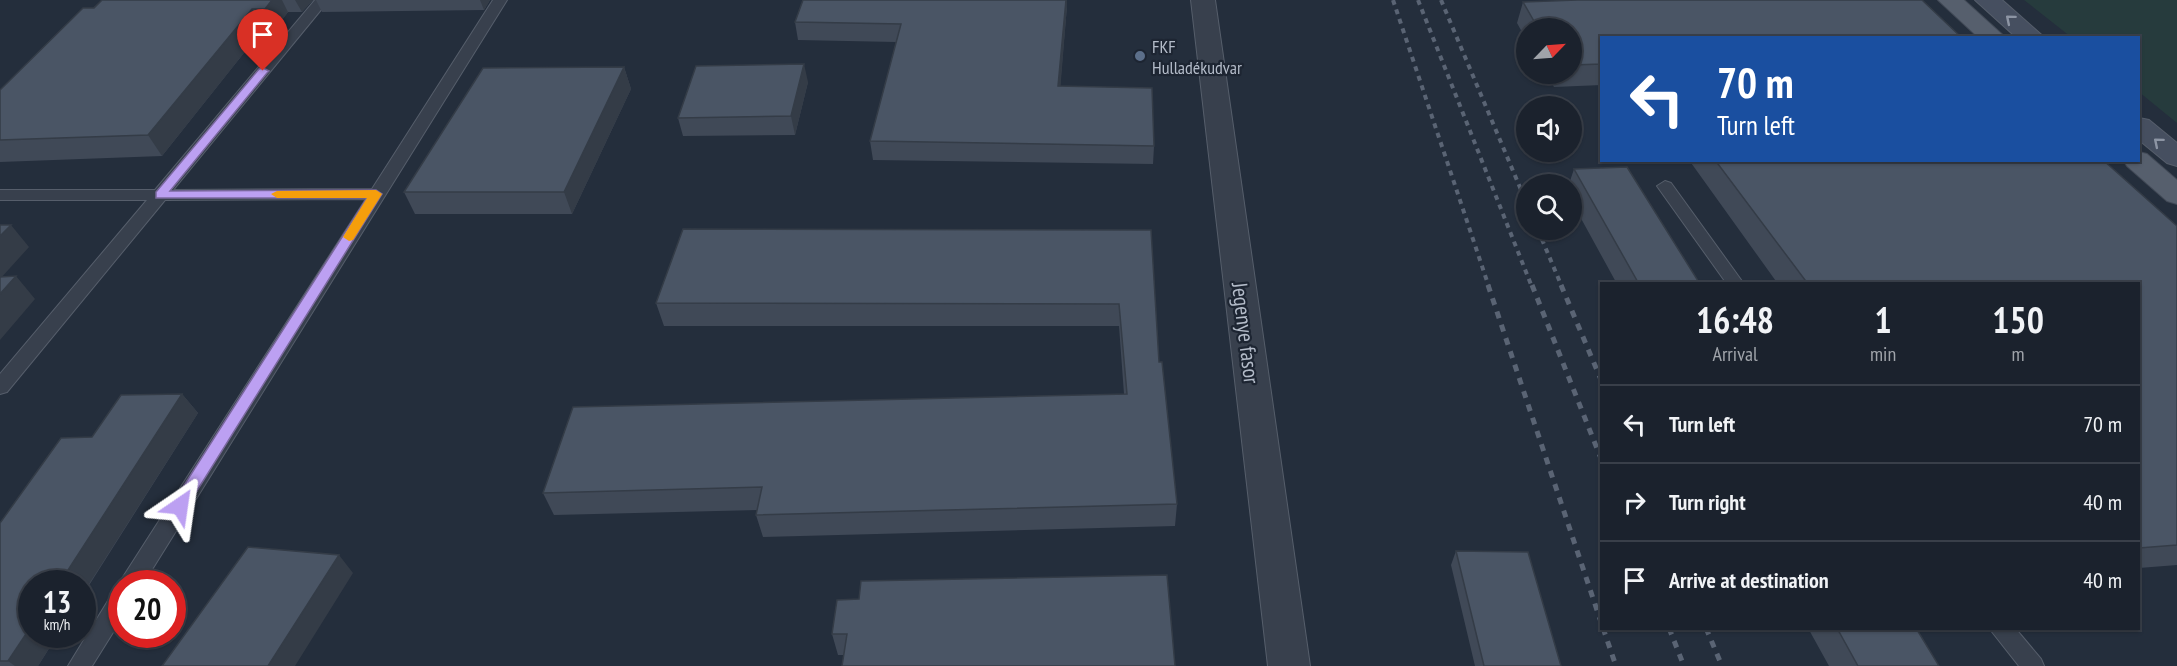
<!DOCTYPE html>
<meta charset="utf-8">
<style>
body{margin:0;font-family:"PT Sans Narrow",sans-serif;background:#282f39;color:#f1f3f6;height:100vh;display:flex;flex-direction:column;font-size:22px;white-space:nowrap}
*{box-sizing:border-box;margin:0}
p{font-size:20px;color:#a0a4aa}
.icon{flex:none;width:33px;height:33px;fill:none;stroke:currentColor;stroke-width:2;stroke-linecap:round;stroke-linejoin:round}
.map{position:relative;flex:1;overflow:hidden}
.details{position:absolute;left:1600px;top:282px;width:540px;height:348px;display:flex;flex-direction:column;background:#1b222d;border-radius:0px;box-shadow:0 2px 4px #0004,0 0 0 2px #393f49}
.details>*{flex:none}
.banner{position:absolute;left:1600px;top:36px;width:540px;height:126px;border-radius:0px;box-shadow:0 2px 4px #0004,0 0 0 2px #393f49;background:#1a4fa0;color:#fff;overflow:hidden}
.needle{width:39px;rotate:65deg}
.tools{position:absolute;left:1516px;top:18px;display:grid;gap:12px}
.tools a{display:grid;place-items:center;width:66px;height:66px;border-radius:50%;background:#1b222d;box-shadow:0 2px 4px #0004,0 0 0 2px #393f49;font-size:30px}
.speed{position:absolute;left:18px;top:570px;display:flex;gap:12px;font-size:30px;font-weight:700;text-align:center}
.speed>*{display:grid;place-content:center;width:78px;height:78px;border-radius:50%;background:#1b222d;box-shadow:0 2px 4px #0004,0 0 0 2px #393f49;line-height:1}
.speed small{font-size:15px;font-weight:400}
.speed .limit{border:9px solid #d22;background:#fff;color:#111}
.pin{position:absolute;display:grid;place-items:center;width:51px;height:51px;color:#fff;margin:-62px -26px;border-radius:50% 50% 50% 0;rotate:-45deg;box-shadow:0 0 6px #0007}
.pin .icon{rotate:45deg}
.me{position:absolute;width:66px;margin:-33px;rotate:32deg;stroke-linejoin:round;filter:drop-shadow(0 0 4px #0008)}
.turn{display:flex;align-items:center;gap:21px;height:126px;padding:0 18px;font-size:27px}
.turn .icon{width:78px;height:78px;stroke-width:2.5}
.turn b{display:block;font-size:42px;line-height:51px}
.eta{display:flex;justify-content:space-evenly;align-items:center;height:102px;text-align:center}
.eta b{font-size:36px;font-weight:600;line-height:42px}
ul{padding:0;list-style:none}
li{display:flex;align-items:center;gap:18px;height:78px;padding:0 18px;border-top:2px solid #393f49}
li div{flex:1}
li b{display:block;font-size:22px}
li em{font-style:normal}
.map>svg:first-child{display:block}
.green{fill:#263b3d}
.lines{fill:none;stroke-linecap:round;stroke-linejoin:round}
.lane-casing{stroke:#565e6b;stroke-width:2}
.street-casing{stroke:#565e6b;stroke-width:2}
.secondary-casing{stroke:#565e6b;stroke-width:2}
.primary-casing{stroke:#414956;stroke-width:2}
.lane{fill:#38404d;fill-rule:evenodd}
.street{fill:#38404d;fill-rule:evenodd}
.secondary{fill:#464f60;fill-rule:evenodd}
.primary{fill:#565f6d;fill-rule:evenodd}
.rail-far1{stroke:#5a6474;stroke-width:4;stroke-dasharray:5 5;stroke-linecap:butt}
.rail{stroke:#5a6474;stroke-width:5;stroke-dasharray:7 7;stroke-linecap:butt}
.wall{fill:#404957}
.shaded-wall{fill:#343c47}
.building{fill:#4a5565;stroke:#343c47;stroke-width:1.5}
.oneway{stroke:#8d95a4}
.route{fill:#bca0f2;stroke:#7a689d;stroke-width:1.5}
.slow{fill:#f59e0b}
.service-dot{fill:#5c6f8a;stroke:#1d2532;stroke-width:2}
.labels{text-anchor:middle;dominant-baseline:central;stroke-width:4.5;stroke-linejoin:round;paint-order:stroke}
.far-poi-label{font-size:18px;fill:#b3bbc8;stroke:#1d2532;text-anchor:start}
.street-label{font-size:22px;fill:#b3bbc8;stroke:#1d2532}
</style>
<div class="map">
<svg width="2177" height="666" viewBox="0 0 2177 666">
<rect width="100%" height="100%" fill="#242e3c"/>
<path class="green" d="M2024 0H2177V123L2139 92V38L2071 37Z"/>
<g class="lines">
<g class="lane-casing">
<path id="lane" d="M315 0H329L173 190 372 189 493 0H507L143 584H122V587L120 584 123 577 366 199 165 200 7 392 0 394V374L147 200H0V190H155Z
M1665 181 1671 183 1744 284H1727L1657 186Z
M122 589V618L92 666H68L114 591Z
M1989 628H2015L2041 659 2044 666H2019Z"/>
</g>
<g class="street-casing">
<path id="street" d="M1191 0H1215L1310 666H1268Z"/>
</g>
<g class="secondary-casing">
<path id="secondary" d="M1975 0H2002L2045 38H2017Z
M2139 118 2149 120 2177 143V166L2167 163 2139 140Z"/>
</g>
<g class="primary-casing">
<path id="primary" d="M1938 0H1964L2006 38H1979Z
M2139 152 2147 154 2177 180V204L2167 201 2127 166 2123 160H2139Z"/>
</g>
<use href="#lane" class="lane"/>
<use href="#street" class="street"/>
<use href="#secondary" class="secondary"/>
<use href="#primary" class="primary"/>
<path class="rail-far1" d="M1393 0 1489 287
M1418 0 1532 287
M1441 0 1527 204
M1538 230 1562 287"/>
<path class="rail" d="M1488 285 1602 625
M1532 285 1602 461
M1561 285 1602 382
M1603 628 1616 666
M1669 628 1684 666
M1706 628 1722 666"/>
</g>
<path class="wall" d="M102 0H313L302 12H288L275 29H263L162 156 0 162V90Z
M316 0H490L484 10 322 12Z
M1523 2 1602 38V85L1554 87 1546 74H1572V28H1527V41L1517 23Z
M1067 6 1060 87 1154 146 1153 164 873 160 870 141 896 42 798 40 795 22Z
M624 67 631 89 572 214H415L404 192Z
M808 82 795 135 683 136 678 118Z
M1689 160H2103L2177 226V565L2139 568V284H1778Z
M1574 169 1700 284H1617L1572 202V184H1569Z
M1151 230 1159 362 1177 504 1175 526 763 537 756 515 758 510 554 515 543 493 1124 394 1119 326H664L656 303Z
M182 394 198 413 38 666H0V523L92 437Z
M1456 551 1561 666H1475L1451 565Z
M1167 575 844 655H838L832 634 859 599Z
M1808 628H1916L1939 666H1829Z"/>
<path class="shaded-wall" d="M272 0H282L288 12 275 29 265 9Z
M295 0H313L302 12Z
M480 0H490L484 10Z
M1066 0H1067V6L1059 105 1058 86Z
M252 9 263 29 162 156 148 135Z
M804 64 808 82 795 135 791 116Z
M624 67 631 89 572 214 564 192Z
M11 225 29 247 0 279V236Z
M16 276 35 299 0 340V294Z
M182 394 198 413 82 595V584H59Z
M339 555 353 573 295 666H268Z
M32 625V634H58L38 666H15L8 661Z"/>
<path class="building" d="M102 0H272L265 9H252L148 135 0 140V90L83 8H94Z
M803 0H1066L1058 86 1152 88 1154 146 870 141 901 24 795 22Z
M1577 0H1922L1962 38H1602V64L1572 65V28H1538L1523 2Z
M804 64 791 116 678 118 696 66Z
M624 67 564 192H404L483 68Z
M1715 160H2103L2177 226V545L2139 548V284H1808Z
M1627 167 1700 284H1639L1574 169Z
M0 225H11L0 236Z
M683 229 1151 230 1159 362H1162L1177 504 756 515 762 487 543 493 573 407 1127 394 1119 304 656 303Z
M16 276 0 294V277Z
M182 394 59 584H32V625L8 661H0V523L61 438 92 437 121 395Z
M248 547 339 555 268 666H162Z
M1456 551 1528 552 1561 666H1484Z
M1167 575 1175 666H842L847 634H832L837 600 859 599 861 581Z
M1837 628H1916L1939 666H1858Z"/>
<defs><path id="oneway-chevron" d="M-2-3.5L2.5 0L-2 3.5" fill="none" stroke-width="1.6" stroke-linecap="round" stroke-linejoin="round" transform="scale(1.5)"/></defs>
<g class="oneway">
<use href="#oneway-chevron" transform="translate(2010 19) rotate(-140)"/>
<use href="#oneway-chevron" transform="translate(2158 142) rotate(-140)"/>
</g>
<path class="route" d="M263 68 269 71 267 73 170 191 376 190 382 194 185 510 180 512 174 510 172 506 174 501 367 198H156V192L259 69Z"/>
<path class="slow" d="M376 190 382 194 353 240 349 241 343 237 367 198H277L271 194 277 191Z"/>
<circle class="service-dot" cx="1140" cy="56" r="6"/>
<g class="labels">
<g class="far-poi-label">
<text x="1152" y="46">FKF<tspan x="1152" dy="21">Hulladékudvar</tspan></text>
</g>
<g class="street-label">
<text transform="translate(1246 333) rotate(83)">Jegenye fasor</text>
</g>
</g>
</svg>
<div class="tools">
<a><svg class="needle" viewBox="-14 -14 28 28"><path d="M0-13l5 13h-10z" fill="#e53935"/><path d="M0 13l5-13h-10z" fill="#a0a4aa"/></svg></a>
<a><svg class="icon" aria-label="sound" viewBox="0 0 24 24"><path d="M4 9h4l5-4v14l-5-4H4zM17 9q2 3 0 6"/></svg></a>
<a><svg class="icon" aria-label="search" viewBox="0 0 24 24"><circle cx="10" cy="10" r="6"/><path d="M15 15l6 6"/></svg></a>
</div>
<div class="speed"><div>13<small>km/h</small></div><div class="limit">20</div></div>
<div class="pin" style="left:263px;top:71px;background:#d93025"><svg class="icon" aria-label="arrive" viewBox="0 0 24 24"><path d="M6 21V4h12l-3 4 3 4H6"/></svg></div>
<svg class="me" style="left:180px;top:506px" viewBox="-20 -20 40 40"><path d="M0-17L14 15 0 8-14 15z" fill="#bca0f2" stroke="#fff" stroke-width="4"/></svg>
<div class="banner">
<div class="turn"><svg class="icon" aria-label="left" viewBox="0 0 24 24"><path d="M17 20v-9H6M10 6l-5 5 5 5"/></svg><div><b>70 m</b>Turn left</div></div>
</div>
<section class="details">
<div class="eta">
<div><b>16:48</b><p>Arrival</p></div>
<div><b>1</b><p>min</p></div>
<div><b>150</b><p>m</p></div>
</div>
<ul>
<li><svg class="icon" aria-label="left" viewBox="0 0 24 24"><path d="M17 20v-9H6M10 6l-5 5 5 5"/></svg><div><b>Turn left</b></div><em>70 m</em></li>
<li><svg class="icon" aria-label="right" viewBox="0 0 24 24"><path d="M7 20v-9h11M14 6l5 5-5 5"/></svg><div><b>Turn right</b></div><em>40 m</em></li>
<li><svg class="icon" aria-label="arrive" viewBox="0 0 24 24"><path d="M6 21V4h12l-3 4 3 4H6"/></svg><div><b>Arrive at destination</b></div><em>40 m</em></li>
</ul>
</section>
</div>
